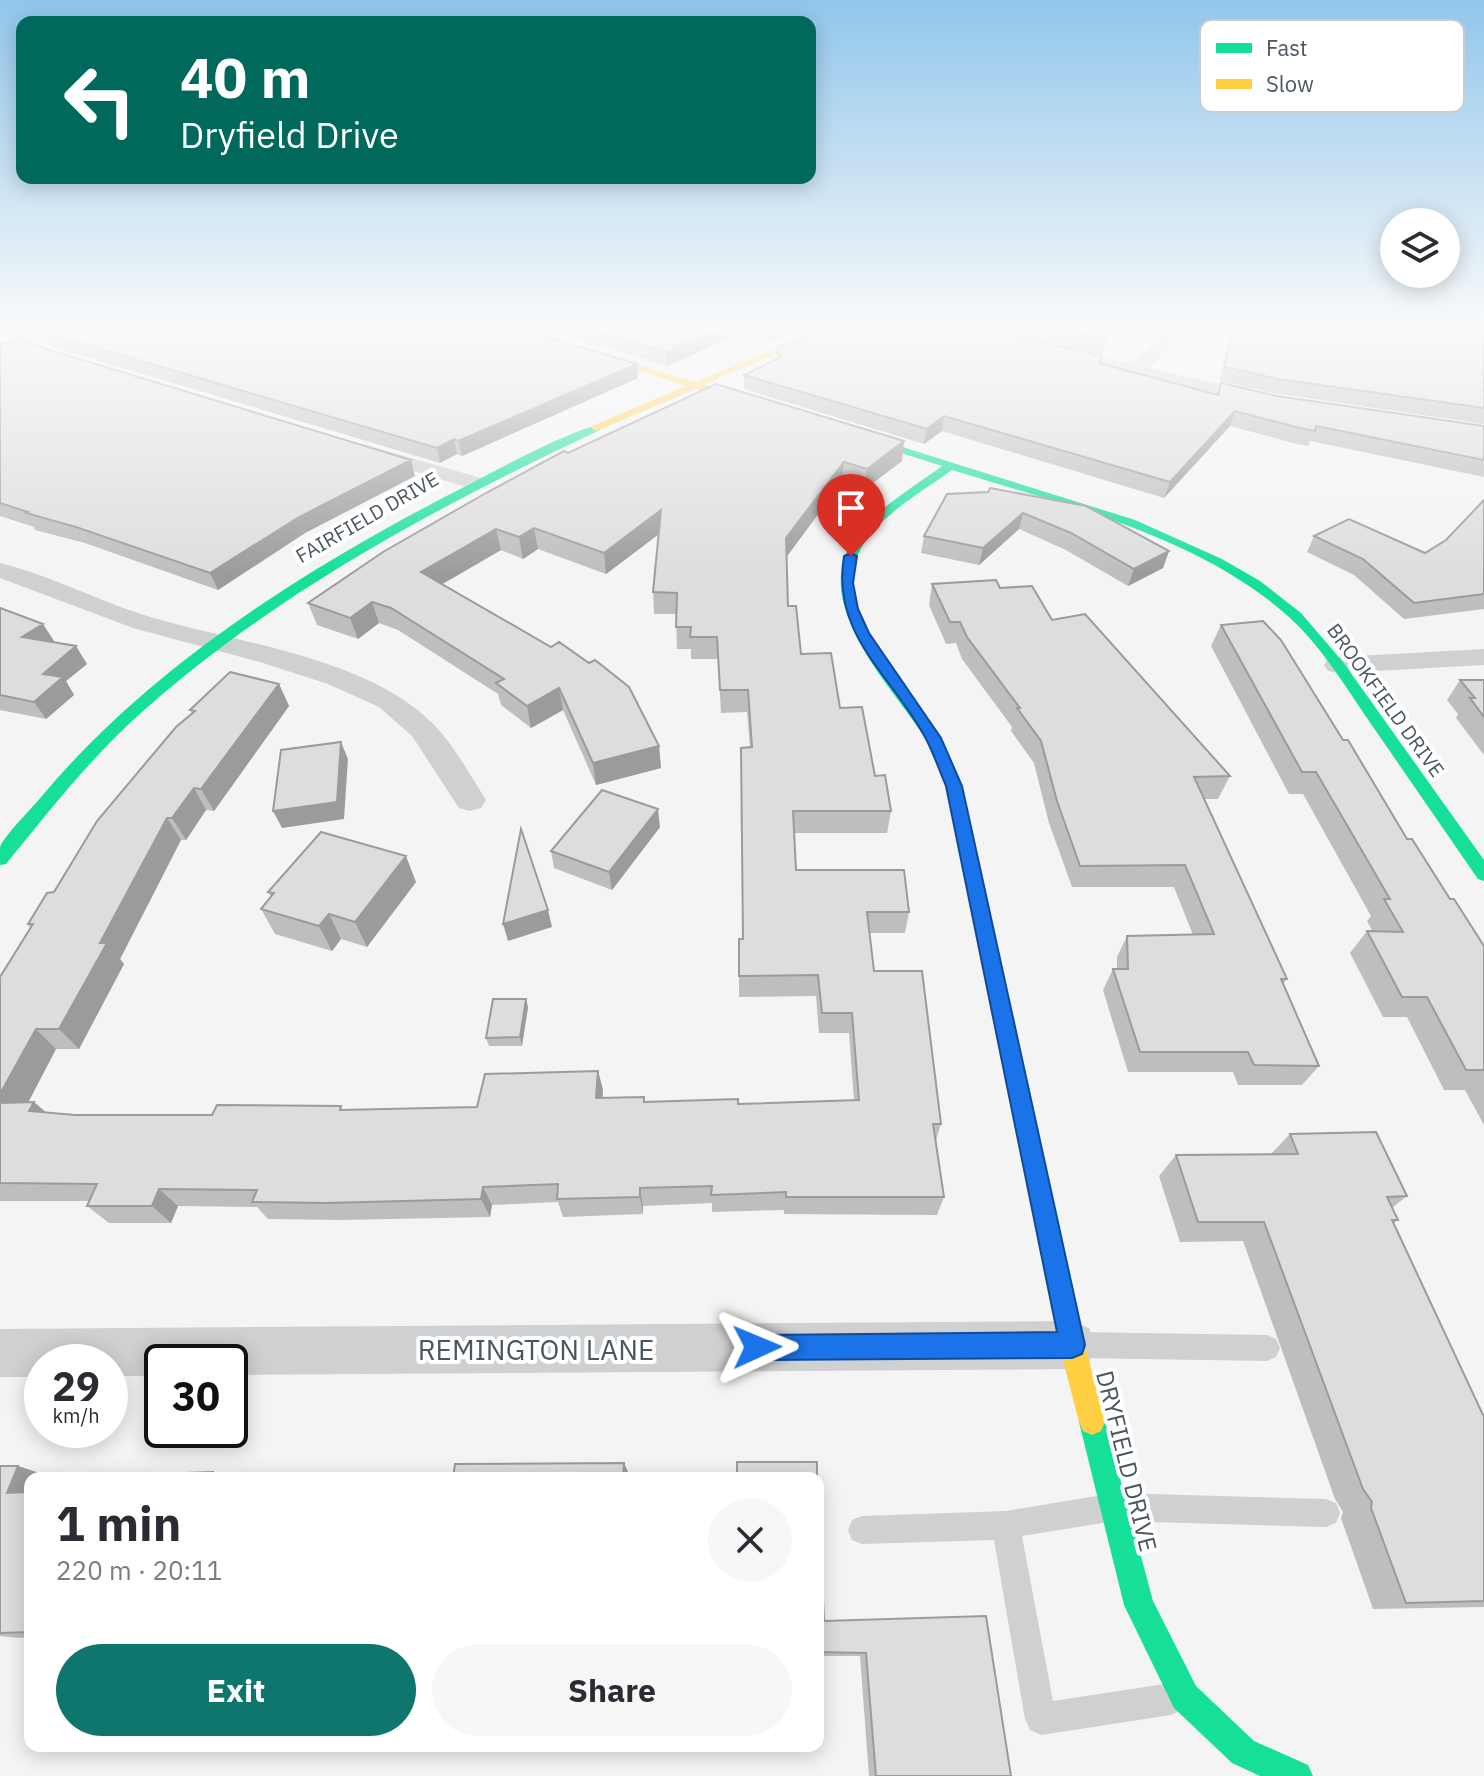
<!DOCTYPE html>
<meta charset="utf-8">
<style>
body{margin:0;font-family:"IBM Plex Sans",sans-serif;background:#f7f7f7;color:#2b2b33;height:100vh;display:flex;flex-direction:column;font-size:30px;white-space:nowrap}
*{box-sizing:border-box;margin:0}
p{font-size:26px;color:#7c7c81}
.icon{flex:none;width:44px;height:44px;fill:none;stroke:currentColor;stroke-width:2;stroke-linecap:round;stroke-linejoin:round}
.map{position:relative;flex:1;overflow:hidden}
.side{position:absolute;left:24px;top:1472px;width:800px;height:280px;display:flex;flex-direction:column;background:#fff;border-radius:16px;box-shadow:0 4px 20px #0003}
.side>*{flex:none}
.guide{position:absolute;left:16px;top:16px;width:800px;height:168px;border-radius:16px;box-shadow:0 4px 20px #0003;background:#00695c;color:#fff;overflow:hidden}
.fabs{position:absolute;left:1380px;top:208px;display:grid;gap:16px}
.fabs a{display:grid;place-items:center;width:80px;height:80px;border-radius:50%;background:#fff;box-shadow:0 4px 20px #0003;font-size:40px}
.speed{position:absolute;left:24px;top:1344px;display:flex;gap:16px;font-size:40px;font-weight:700;text-align:center}
.speed>*{display:grid;place-content:center;width:104px;height:104px;border-radius:50%;background:#fff;box-shadow:0 4px 20px #0003;line-height:1}
.speed small{font-size:20px;font-weight:400}
.speed .limit{border:4px solid #111;border-radius:12px;background:#fff;color:#111}
.pin{position:absolute;display:grid;place-items:center;width:68px;height:68px;color:#fff;margin:-82px -34px;border-radius:50% 50% 50% 0;rotate:-45deg;box-shadow:0 0 8px #0007}
.pin .icon{rotate:45deg}
.me{position:absolute;width:88px;margin:-44px;rotate:89deg;stroke-linejoin:round;filter:drop-shadow(0 0 6px #0008)}
.turn{display:flex;align-items:center;gap:28px;height:168px;padding:0 32px;font-size:36px}
.turn .icon{width:104px;height:104px;stroke-width:2.5}
.turn b{display:block;font-size:56px;line-height:68px}
.round{display:grid;place-items:center;flex:none;width:84px;height:84px;border-radius:42px;background:#f7f7f7}
.head{display:flex;align-items:center;justify-content:space-between;height:136px;padding:0 32px}
h1{font-size:48px;font-weight:800;line-height:60px}
.cta{display:flex;gap:16px;margin-top:auto;padding:16px 32px}
.cta a{flex:1;height:92px;border-radius:48px;background:#0f766e;color:#fff;font-size:32px;font-weight:800;line-height:92px;text-align:center}
.cta a+a{background:#f7f7f7;color:#2b2b33}
.map>svg:first-child{display:block}
.lines{fill:none;stroke-linecap:round;stroke-linejoin:round}
.lane{fill:#ced0d2;fill-rule:evenodd}
.street{fill:#ced0d2;fill-rule:evenodd}
.fast{fill:#16e098;fill-rule:evenodd}
.slow{fill:#ffcf43;fill-rule:evenodd}
.wall{fill:#bebebf}
.shaded-wall{fill:#9b9b9b}
.building{fill:#ddddde;stroke:#9b9b9b;stroke-width:2}
.route{fill:#1a73e8;stroke:#114b97;stroke-width:2}
.labels{text-anchor:middle;dominant-baseline:central;stroke-width:8;stroke-linejoin:round;paint-order:stroke}
.far-street-label{font-size:20px;fill:#4a5661;stroke:#fff}
.street-label{font-size:24px;fill:#4a5661;stroke:#fff}
.near-street-label{font-size:28px;fill:#4a5661;stroke:#fff}
.key{fill:#fff;stroke:#c9ccd0;stroke-width:2}
.key-label{font-size:22px;fill:#4a5661}
</style>
<div class="map">
<svg width="1484" height="1776" viewBox="0 0 1484 1776">
<rect width="100%" height="100%" fill="#f4f4f4"/>
<g class="lines">
<path class="lane" d="M1079 1332 1267 1335 1276 1339 1280 1348 1276 1357 1267 1361 1079 1358 1070 1354 1066 1345 1070 1336Z
M1115 1493 1326 1499 1336 1503 1340 1513 1336 1523 1326 1527 1115 1521 1022 1536 1053 1701 1171 1683 1182 1688 1187 1699 1182 1710 1171 1715 1041 1735 1030 1730 1025 1719 994 1540 862 1544 852 1540 848 1530 852 1520 862 1516 1006 1511Z"/>
<path class="street" d="M0 327H11L48 349 73 357 76 361 67 366 36 357 0 334Z
M1168 333 1177 338 1149 368 1269 396 1271 400 1262 406 1051 356 1048 352 1057 347 1133 364 1162 334Z
M366 445 481 478 484 483 473 489 359 455 356 451 359 447Z
M0 563C53 576 102 603 154 618 239 643 365 658 430 721 450 739 471 776 486 800L481 808 470 811 459 808 412 736 379 707 328 684 260 662 133 628 0 578Z
M1484 649V665L1338 673 1328 671 1324 665 1328 659 1338 657Z
M1072 1321 1089 1328 1096 1345 1089 1362 1072 1369 230 1375V1362H162V1376H110V1362H42V1377H0V1329Z"/>
<path class="fast" d="M596 425 601 428 600 430C432 509 269 596 131 722 85 765 46 815 6 864L0 865C0 861 0 852 0 847 3 837 34 806 42 796 154 662 316 562 470 484 510 463 553 439 596 425Z
M845 429 1135 520 1222 559 1260 581 1301 613 1343 662 1484 860V881L1478 879C1441 825 1404 772 1367 718 1344 684 1320 645 1289 617 1197 535 1067 506 952 470 922 492 883 513 863 545 826 604 905 685 936 730 947 747 954 767 962 786L1043 1155 1040 1162 1032 1165 1024 1162 946 786C939 769 933 751 924 736 891 685 810 604 853 541 875 509 911 489 942 466L841 434V430Z
M1092 1409 1101 1413 1105 1422 1153 1601 1196 1686 1254 1741 1308 1765 1313 1776H1260L1232 1763 1174 1708 1124 1605 1079 1422 1083 1413Z"/>
<path class="slow" d="M503 327H515L695 382 826 327H837L704 385 768 405V409L696 389 596 431 591 428 592 426 686 386Z
M1032 1145 1040 1148 1043 1155 1085 1345 1105 1422 1101 1431 1092 1435 1083 1431 1079 1422 1059 1345 1021 1155 1024 1148Z"/>
</g>
<path class="wall" d="M539 327H754L667 366Z
M760 327H808L768 343Z
M987 327H1110L1103 354Z
M1231 327H1484V424L1273 393 1220 381Z
M46 333 638 378 462 456 457 454 440 463 53 347Z
M0 344 415 476 305 533 218 590 85 543 35 530 34 527 0 516Z
M777 348 1099 363 1217 395 1221 383 1277 396 1484 426V477L1310 441 1308 446 1293 443 1230 426 1164 498 942 431 924 444 744 389V375L777 360Z
M568 453 902 461 865 489 842 482 786 557 788 606 801 654 840 708 875 776 891 811 887 833H794L796 870 909 912 905 933H869L874 971 941 1124 936 1140 944 1197 937 1215 784 1214V1210L712 1212V1203L643 1206V1214L563 1217 558 1202 492 1205 490 1217 340 1220 268 1219 257 1207 178 1206 171 1223H109L87 1206 89 1201H0V977L30 928 28 924 192 713 190 710 279 684 289 706 214 811 206 810 186 840H181L120 959 124 964 79 1049H56L28 1102 46 1113 75 1115H212L344 1110 477 1107 598 1071 603 1090 602 1098 645 1102 738 1104 854 1101 849 1033H819L816 996 739 997V939H743L750 747 747 712 721 713 718 659H691V649H677L676 614H654L653 592 659 534 606 574 538 549 523 559 501 550 442 584 659 746 661 768 596 785 563 710 531 728 501 705 498 694 398 630 379 623 358 639 317 625 308 603Z
M988 492 1169 551 1163 568 1128 586 1066 550 1019 529 979 565 921 553 924 536Z
M1484 500V609L1404 619 1354 575 1307 552 1314 536 1425 553 1446 540Z
M932 584 1000 588 1052 620 1230 776 1218 799H1204L1287 979 1283 984 1319 1066 1302 1085H1238L1233 1072H1128L1103 990 1113 969H1117V957L1127 936 1193 935 1174 887H1072L1049 823 1034 763 1011 731 1012 727 962 659 956 643 946 644 929 605Z
M0 608 54 641 53 642 87 664 66 681 74 695 46 719 0 710Z
M1221 625 1343 740 1407 839 1484 946V1125L1465 1090H1444L1407 1017H1383L1350 953 1367 931 1373 932 1367 921 1371 916 1303 794H1289L1211 646Z
M1460 680H1484V755L1456 718 1458 714 1447 700Z
M660 827 612 890 554 868 551 851Z
M416 882 367 947 341 939 332 951 275 934 261 909 271 897 268 892Z
M528 1007 522 1046H489L486 1038Z
M1290 1134 1407 1196 1392 1208 1398 1220 1394 1223 1484 1417V1607L1373 1609 1341 1518 1343 1512 1335 1499 1243 1241 1180 1242 1159 1176 1176 1155 1271 1154Z
M0 1466H18L51 1477 30 1478V1637L19 1638 0 1636Z
M818 1492 824 1621 986 1616 1011 1776H869L860 1656H818Z"/>
<path class="shaded-wall" d="M723 327H754L667 366 666 352Z
M775 327H808L768 343V330Z
M637 364 638 378 462 456 458 441Z
M1235 411 1230 426 1164 498 1170 482Z
M944 416 942 431 924 444 927 429Z
M454 439 457 454 440 463 437 448Z
M904 441 902 461 865 489 867 469Z
M411 460 415 476 305 533 218 590 210 573 299 517Z
M844 462 842 482 785 559 786 538Z
M661 510 663 531 606 574 604 553Z
M1023 513 1019 529 979 565 983 548Z
M534 528 538 549 523 559 519 537Z
M496 529 501 550 427 593 421 572Z
M1169 551 1163 568 1128 586 1134 569Z
M372 602 379 623 358 639 350 618Z
M43 624 54 641 34 654 22 637Z
M76 646 87 664 66 681 74 695 46 719 34 702 43 674Z
M279 684 289 706 214 811 201 789Z
M559 688 563 710 531 728 527 706Z
M341 742 348 759 344 819 282 828 273 811Z
M659 746 661 768 596 785 593 763Z
M194 788 206 810 186 840 172 818Z
M658 809 660 827 612 890 609 872Z
M167 818 181 840 120 959 124 964 79 1049 59 1029 100 943Z
M406 856 416 882 367 947 355 922Z
M548 910 552 927 508 941 503 924Z
M329 914 341 939 332 951 319 926Z
M526 999 528 1007 522 1046 520 1037Z
M36 1029 56 1049 18 1122 0 1107V1094Z
M598 1071 603 1090 601 1117 596 1098Z
M34 1102 56 1121 29 1111Z
M483 1187 492 1205 490 1217 481 1199Z
M640 1188 643 1206V1214L640 1197Z
M159 1189 178 1206 171 1223 152 1206Z
M624 1463 629 1474V1478H623Z
M18 1466 51 1477 30 1478V1500L7 1493Z
M213 1472 227 1478H212Z"/>
<path class="building" d="M68 327H514L637 364 458 441 454 439 437 448 46 333Z
M582 327H723L666 352Z
M830 327H978L1102 356 1099 363 1218 395 1221 383 1277 396 1484 426V460L1316 426 1315 431 1300 428 1235 411 1170 482 944 416 927 429 744 375 781 357 777 348Z
M1049 327H1110L1106 340Z
M1233 327H1484V408L1278 379 1225 367Z
M20 341 411 460 299 517 210 573 76 527 26 513 28 512 0 503V344Z
M716 384 904 441 867 469 844 462 786 538 788 606H796L801 654 831 653 840 708 862 707 875 776 885 775 891 811H793L796 870H904L909 912H867L874 971H922L941 1124H933L944 1197H786V1192L711 1195 712 1186 640 1188V1197L557 1199 558 1184 483 1187 481 1199 326 1203 252 1202 257 1190 159 1189 152 1206H87L97 1184 0 1183V1103L34 1102 29 1111 75 1115H212L217 1105 341 1106 340 1110 477 1107 485 1074 598 1071 596 1098 644 1097V1102L738 1099V1104L859 1100 852 1013H822L818 975 739 976V939H743L741 748 752 747 748 690H720L717 637H690L691 627H676L677 593 653 592 661 510 604 553 534 528 519 537 496 529 421 572 551 647 559 642 589 663 595 660 629 687 659 746 593 763 559 688 527 706 496 683 504 679 391 608 372 602 350 618 308 603 383 552 486 493 564 451 568 453Z
M990 488 1086 506 1169 551 1134 569 1071 533 1023 513 983 548 924 536 947 494 988 492Z
M1484 500V594L1414 603 1363 559 1314 536 1349 519 1425 553 1446 540Z
M996 580 1000 588 1032 586 1052 620 1085 614 1230 776 1194 777 1287 979H1281L1319 1066 1254 1065 1248 1052H1140L1113 969H1128L1127 936 1214 934 1185 865 1080 866 1057 801 1041 741 1017 708H1020L967 637 960 622H950L932 584Z
M0 608 43 624 22 637 76 646 43 674 63 677 34 702 0 695Z
M1263 621 1281 640 1343 740H1348L1407 839H1412L1450 899H1454L1484 946V1070H1466L1427 997H1402L1367 931 1403 932 1384 899H1390L1316 772H1302L1221 625Z
M230 672 279 684 201 789 194 788 172 818H167L100 943H107L59 1029H36L0 1094V977L33 924H28L47 893 54 892 97 821 176 727 195 711 190 710Z
M1460 680H1484V717L1470 698H1475Z
M341 742 337 802 273 811 281 750Z
M602 790 658 809 609 872 551 851Z
M521 829 548 910 503 924Z
M321 832 406 856 355 922 329 914 319 926 261 909 274 893 268 892Z
M493 999H526L520 1037 486 1038Z
M1376 1132 1407 1196 1387 1197 1398 1220H1392L1484 1417V1601L1406 1603 1371 1508 1372 1502 1363 1489 1264 1222H1198L1176 1155 1298 1154 1290 1134Z
M737 1462H817V1478H737Z
M624 1463 623 1478H453L455 1464Z
M0 1466H18L7 1493 30 1492V1632L0 1633Z
M213 1472 212 1478H97L98 1476Z
M818 1492 824 1621 986 1616 1011 1776H876L866 1653 818 1652Z"/>
<linearGradient id="sky" x2="0" y2="1"><stop stop-color="#91c6eb"/><stop offset="0.57" stop-color="#fafafa"/><stop offset="1" stop-color="#fafafa" stop-opacity="0"/></linearGradient>
<rect width="1484" height="575" fill="url(#sky)"/>
<path class="route" d="M851 553 857 556 853 583 858 609 869 633 941 738 962 786 1085 1345 1082 1354 1072 1358 757 1360 748 1357 744 1347 748 1338 757 1335 1057 1332 946 786C939 770 934 754 926 739 892 675 831 636 844 556Z"/>
<g class="labels">
<g class="far-street-label">
<text transform="translate(367 517) rotate(-30)">FAIRFIELD DRIVE</text>
<text transform="translate(1386 700) rotate(54)">BROOKFIELD DRIVE</text>
</g>
<g class="street-label">
<text transform="translate(1127 1461) rotate(76)">DRYFIELD DRIVE</text>
</g>
<g class="near-street-label">
<text x="536" y="1349">REMINGTON LANE</text>
</g>
</g>
<rect x="1200" y="20" width="264" height="92" rx="12" class="key"/>
<rect x="1216" y="43" width="36" height="10" fill="#16e098"/>
<rect x="1216" y="79" width="36" height="10" fill="#ffcf43"/>
<g class="key-label">
<text x="1266" y="56">Fast</text>
<text x="1266" y="92">Slow</text>
</g>
</svg>
<div class="fabs">
<a><svg class="icon" aria-label="layers" viewBox="0 0 24 24"><path d="M12 4l9 5-9 5-9-5zM3 14l9 5 9-5"/></svg></a>
</div>
<div class="speed"><div>29<small>km/h</small></div><div class="limit">30</div></div>
<div class="pin" style="left:851px;top:556px;background:#d93025"><svg class="icon" aria-label="arrive" viewBox="0 0 24 24"><path d="M6 21V4h12l-3 4 3 4H6"/></svg></div>
<svg class="me" style="left:757px;top:1347px" viewBox="-20 -20 40 40"><path d="M0-17L14 15 0 8-14 15z" fill="#1a73e8" stroke="#fff" stroke-width="4"/></svg>
<div class="guide">
<div class="turn"><svg class="icon" aria-label="left" viewBox="0 0 24 24"><path d="M17 20v-9H6M10 6l-5 5 5 5"/></svg><div><b>40 m</b>Dryfield Drive</div></div>
</div>
<section class="side">
<div class="head"><div><h1>1 min</h1><p>220 m · 20:11</p></div><a class="round"><svg class="icon" aria-label="close" viewBox="0 0 24 24"><path d="M6 6l12 12M18 6L6 18"/></svg></a></div>
<div class="cta"><a>Exit</a><a>Share</a></div>
</section>
</div>
